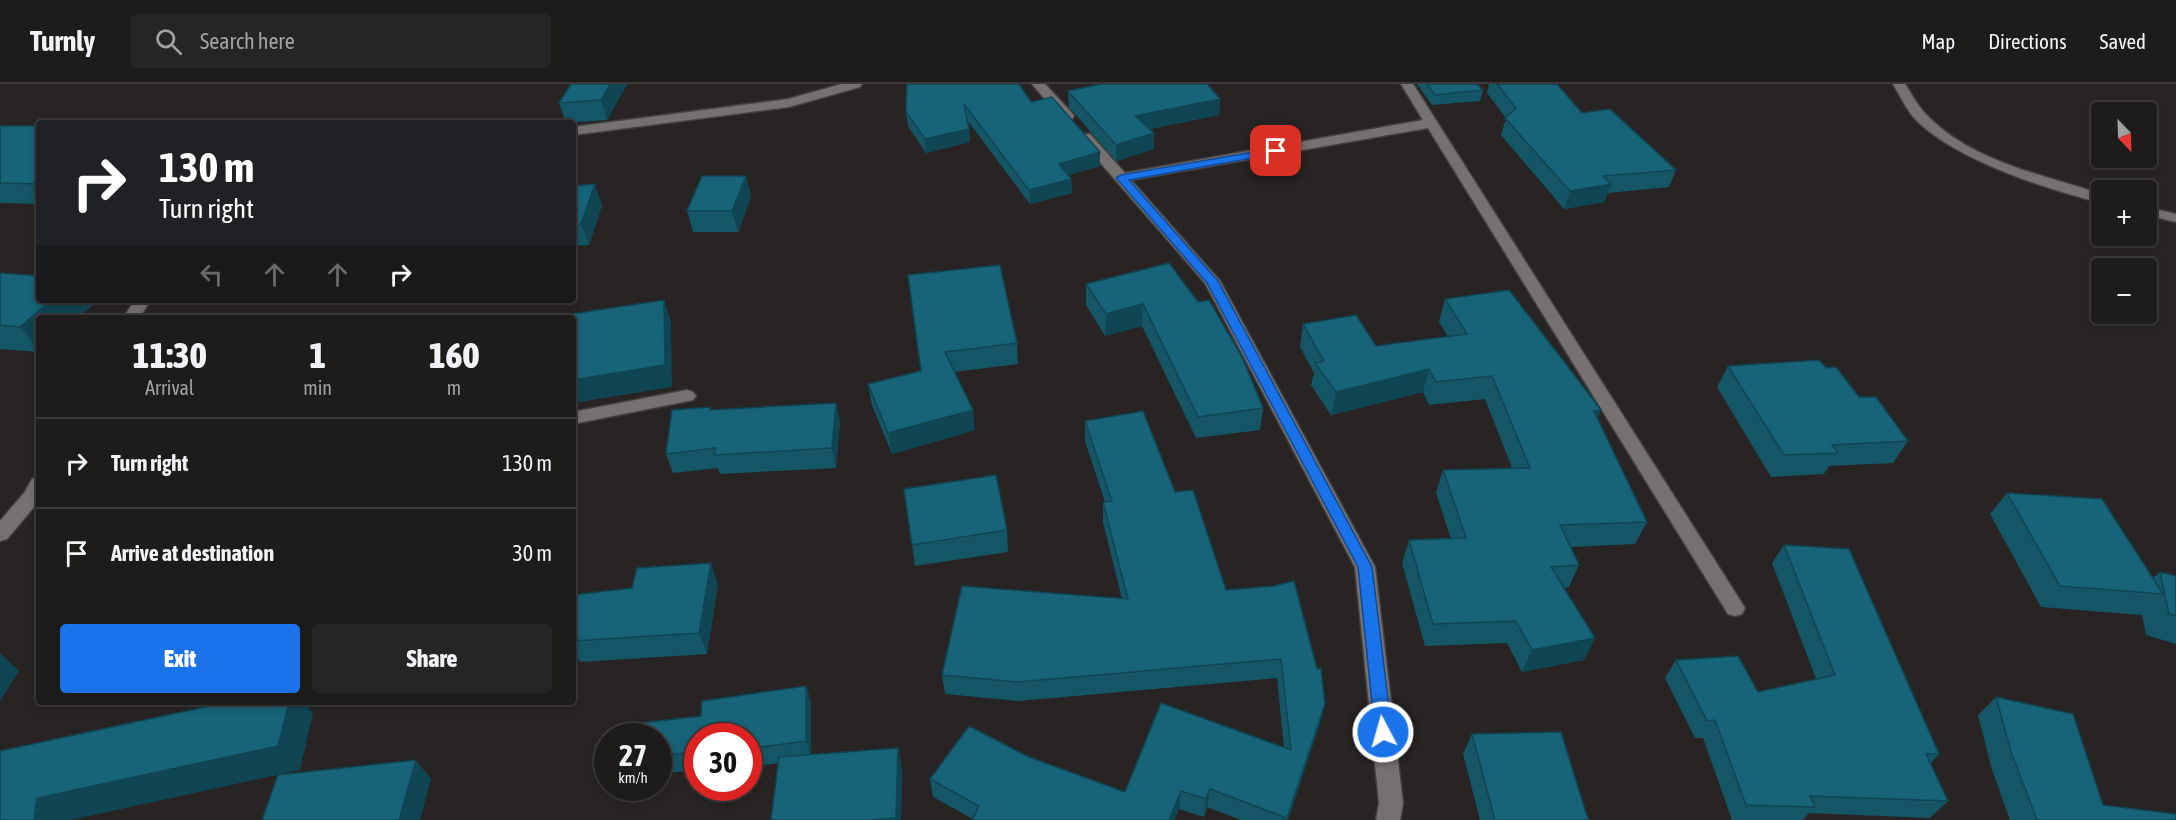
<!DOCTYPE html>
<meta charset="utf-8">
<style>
body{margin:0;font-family:"Asap Condensed",sans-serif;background:#262424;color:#f1f3f6;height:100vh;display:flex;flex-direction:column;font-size:22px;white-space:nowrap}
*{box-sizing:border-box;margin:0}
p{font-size:20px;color:#a1a1a3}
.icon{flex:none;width:33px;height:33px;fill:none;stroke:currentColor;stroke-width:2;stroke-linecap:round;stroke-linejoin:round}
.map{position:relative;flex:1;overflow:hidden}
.panel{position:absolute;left:36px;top:231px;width:540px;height:390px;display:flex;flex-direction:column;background:#1e1b1b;border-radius:6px;box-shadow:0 3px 9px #0003,0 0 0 2px #3c393a}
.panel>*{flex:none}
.banner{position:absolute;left:36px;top:36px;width:540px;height:183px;border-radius:6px;box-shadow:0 3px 9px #0003,0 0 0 2px #3c393a;background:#202124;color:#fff;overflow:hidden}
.needle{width:39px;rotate:157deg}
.buttons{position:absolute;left:2091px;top:18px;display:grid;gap:12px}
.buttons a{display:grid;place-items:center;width:66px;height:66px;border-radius:6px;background:#1e1b1b;box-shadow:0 3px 9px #0003,0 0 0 2px #3c393a;font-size:30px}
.speed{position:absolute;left:594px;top:639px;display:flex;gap:12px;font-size:30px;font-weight:700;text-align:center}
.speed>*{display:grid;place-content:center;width:78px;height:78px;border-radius:50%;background:#1e1b1b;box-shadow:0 3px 9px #0003,0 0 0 2px #3c393a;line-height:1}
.speed small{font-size:15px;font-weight:400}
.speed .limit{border:9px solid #d22;background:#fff;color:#111}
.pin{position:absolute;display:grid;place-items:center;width:51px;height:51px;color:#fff;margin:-26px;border-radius:12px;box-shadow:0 3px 9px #0006}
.me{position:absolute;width:66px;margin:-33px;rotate:354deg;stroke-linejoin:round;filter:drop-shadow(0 0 4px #0008)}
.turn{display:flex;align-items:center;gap:21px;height:126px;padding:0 24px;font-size:27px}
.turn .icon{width:78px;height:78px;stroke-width:2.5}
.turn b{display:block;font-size:42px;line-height:51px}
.lanes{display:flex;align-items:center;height:57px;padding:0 24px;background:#0003;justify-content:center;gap:30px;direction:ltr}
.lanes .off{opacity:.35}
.eta{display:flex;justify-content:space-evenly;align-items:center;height:102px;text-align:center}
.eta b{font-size:36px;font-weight:800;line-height:42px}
.action{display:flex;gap:12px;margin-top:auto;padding:12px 24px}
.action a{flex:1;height:69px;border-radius:6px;background:#1a73e8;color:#fff;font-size:24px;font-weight:800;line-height:69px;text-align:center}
.action a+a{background:#262424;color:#f1f3f6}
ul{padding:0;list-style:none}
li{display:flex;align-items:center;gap:18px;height:90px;padding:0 24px;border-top:2px solid #3c393a}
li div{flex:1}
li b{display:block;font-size:22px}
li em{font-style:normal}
header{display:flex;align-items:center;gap:36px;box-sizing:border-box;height:84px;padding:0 30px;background:#1e1b1b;border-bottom:2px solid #3c393a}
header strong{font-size:28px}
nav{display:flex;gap:33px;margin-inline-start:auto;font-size:21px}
.search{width:420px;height:54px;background:#262424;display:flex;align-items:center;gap:15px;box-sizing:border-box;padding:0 21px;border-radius:6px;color:#a1a1a3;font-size:22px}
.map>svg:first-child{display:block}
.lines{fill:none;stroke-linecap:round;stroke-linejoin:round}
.minor-casing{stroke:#434140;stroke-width:3}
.minor{fill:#757170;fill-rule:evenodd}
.wall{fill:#145566}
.shaded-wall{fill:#104553}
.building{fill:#176377;stroke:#104553;stroke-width:1.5}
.route{fill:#1a73e8;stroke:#114b97;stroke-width:1.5}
</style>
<header>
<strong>Turnly</strong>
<div class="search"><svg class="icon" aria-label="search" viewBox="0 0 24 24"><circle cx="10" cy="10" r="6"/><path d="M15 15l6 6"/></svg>Search here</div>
<nav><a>Map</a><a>Directions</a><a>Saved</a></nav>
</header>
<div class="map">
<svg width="2176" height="736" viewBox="0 0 2176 736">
<rect width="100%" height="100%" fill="#282424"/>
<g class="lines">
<g class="minor-casing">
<path id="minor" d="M842 0H862L860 3 789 23 573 51V43L788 15Z
M1032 0H1045L1072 29 1074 32 1072 35H1062Z
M1401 0H1413L1745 524 1742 530 1735 532 1728 530 1428 44 1131 96 1220 197 1375 483 1403 719 1400 736H1376L1379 719 1355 483 1205 199 1078 53 1080 50H1090L1125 89 1423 36Z
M1893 0H1905C1911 9 1916 19 1923 27 1966 76 2042 91 2102 110V119C2046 105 1955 76 1915 35 1906 25 1900 11 1893 0Z
M2146 123 2176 130V138L2146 131Z
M135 216H151L139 234H123Z
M687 306 693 308 696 312 693 316 573 340V328Z
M39 393V417L7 455 0 457V437L25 408 32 395Z"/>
</g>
<use href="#minor" class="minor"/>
</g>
<path class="wall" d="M627 0 607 36 566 39 559 19Z
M907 0 1031 18 1100 68V82L1069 91 1071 95 1072 109 1030 120 968 37 970 58 926 69 908 42 906 28Z
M1417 0H1477L1483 6 1480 17 1432 21Z
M1489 0H1557L1582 29 1676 86 1669 103 1608 109 1604 118 1564 125 1501 51 1506 34 1487 9Z
M1068 7 1220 15 1219 31 1150 45 1154 49V65L1116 77 1069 23Z
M0 42H39V120L0 119Z
M746 92 751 113 738 148H693L687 127Z
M573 102 602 121 589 161 573 162Z
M1169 179 1263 324 1260 346 1196 354 1142 242 1105 252 1086 221V200Z
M0 189 94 220 78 234H39V268L0 265Z
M908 191 1017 259 1018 280 954 288 975 346 892 370 872 321 868 300 921 287Z
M1445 215 1598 335 1647 438 1635 460 1571 463 1579 481 1569 503 1564 504 1595 554 1584 576 1522 588 1507 559 1425 562 1402 479 1409 456 1451 455 1436 409 1443 386 1512 384 1485 315 1429 321 1423 308 1331 331 1311 301 1314 289 1300 263 1303 240 1376 262 1448 253 1439 238Z
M1728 282 1826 284 1908 357 1893 379 1829 382 1824 390 1771 393 1717 303Z
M836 319 840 338 836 384 720 390 718 384 673 389 666 370 710 323 711 326Z
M1085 337 1175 408 1226 506 1325 620 1320 639 1288 736H1241L1207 723 1204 733 1179 725 1174 736H972L973 735 933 713 930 695 1029 673 1125 708 1284 663 1277 594 1019 617 945 610 942 591 1122 515 1103 438V418H1105L1085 357Z
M2007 409 2153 494 2160 488 2176 492V560L2146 551 2142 530 2141 531 2041 523 1990 430Z
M1007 446 1008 468 915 482 912 461Z
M1784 461 1939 670 1931 679 1948 717 1930 734 1809 729 1803 736H1732L1703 654H1695L1665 594 1676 576 1758 608 1816 595 1772 479Z
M718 500 707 570 580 578 573 565V557L632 504Z
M806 602 811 619V670L902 684 901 736H771L778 679 748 683V652H698V686L658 690V652L701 632Z
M1996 613 2103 721 2176 736H2010L1992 686 1978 631Z
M1472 650 1586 729 1589 736H1480L1463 670Z"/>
<path class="shaded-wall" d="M610 0H627L607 36 601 16Z
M1220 15 1219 31 1135 48V32Z
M969 45 970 58 926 69 925 55Z
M1154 49V65L1116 77V61Z
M1100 68V82L1059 94V80Z
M746 92 751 113 738 148 732 127Z
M1071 95 1072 109 1030 120 1029 106Z
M595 100 602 121 589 161 581 140Z
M1611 100 1604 118 1564 125 1570 107Z
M51 216H91L94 220 78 234H39V266L20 243Z
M664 216 671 238 672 303 573 319V296Z
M1143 220 1142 242 1105 252 1106 230Z
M1429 285 1423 308 1331 331 1336 308Z
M836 319 840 338 836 384 832 364Z
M973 326 975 346 892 370 888 349Z
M1601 326 1592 349 1594 327Z
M711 479 718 500 707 570 699 549Z
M1595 554 1584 576 1522 588 1532 566Z
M0 569 19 587 0 617Z
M806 602 811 619V674L806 657Z
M289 618H304L313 629 300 686 71 736H34L37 714Z
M1325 620 1320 639 1288 736H1286Z
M898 664 902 684 901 736H896V734Z
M416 676 431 695 420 736H399Z
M1210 705 1207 723 1204 733 1206 715Z
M1181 707 1179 725 1174 736H1169Z"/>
<path class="building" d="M571 0H610L601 16 559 19Z
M907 0H1019L1031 18 1052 13 1100 68 1059 80 1071 95 1029 106 964 20 969 45 925 55 906 28Z
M1101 0H1207L1220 15 1135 32 1154 49 1116 61 1068 7Z
M1427 0H1477L1483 6 1435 11Z
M1497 0H1557L1582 29 1610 25 1676 86 1603 92 1611 100 1570 107 1505 34 1516 24Z
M0 42H39V100L0 99Z
M702 92H746L732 127H687Z
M595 100 581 140 573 141V102Z
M1169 179 1198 218 1209 216 1243 275 1263 324 1198 333 1143 220 1106 230 1086 200Z
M1000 181 1017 259 945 268 973 326 888 349 868 300 921 287 908 191Z
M0 189 39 192V216H51L20 243 0 241Z
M1509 206 1601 326 1594 327 1647 438 1560 441 1579 481 1551 483 1595 554 1532 566 1516 537 1433 540 1409 456 1466 454 1443 386 1530 384 1492 292 1436 298 1429 285 1336 308 1315 279 1324 277 1303 240 1356 231 1376 262 1467 250 1445 215Z
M664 216 665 281 573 296V234H565V231Z
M1819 276 1826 284 1836 283 1859 313H1876L1908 357 1832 361 1838 369 1784 371 1728 282Z
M836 319 832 364 714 371 716 364 666 370 672 326 710 323V326Z
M1143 327 1175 408 1193 406 1226 506 1274 502 1294 497 1317 585H1321L1325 620 1287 734 1210 705 1206 715 1181 707 1169 736H972L979 722 930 695 969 642 1029 673 1125 708 1161 619 1291 666 1281 575 1018 598 942 591 962 502 1128 515 1103 418 1112 417 1085 337Z
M996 391 1007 446 912 461 904 405Z
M2007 409 2102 415 2163 510 2060 502Z
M1784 461 1849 465 1939 670H1926L1948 717 1810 712 1815 723 1746 721 1715 636 1707 637 1676 576 1738 572 1758 608 1835 591Z
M711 479 699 549 573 557V511L632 504 637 484Z
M2160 488 2176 492V532L2169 530Z
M806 602V657L748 665V652H698V668L658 672V652H613L615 642 701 632 702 617Z
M1996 613 2073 630 2103 721 2176 730V736H2037L2011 668Z
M228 618H289L278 662 37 714 34 736H0V667Z
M1561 648 1586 729 1589 736H1495L1472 650Z
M898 664 896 734 869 736H771L779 673Z
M416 676 399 736H262L278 691Z"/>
<path class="route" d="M1276 64 1280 65V69L1129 96 1218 197 1372 483 1392 648 1389 653 1383 656 1378 653 1375 648 1358 483 1207 199 1116 94 1121 91Z"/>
</svg>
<div class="buttons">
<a><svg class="needle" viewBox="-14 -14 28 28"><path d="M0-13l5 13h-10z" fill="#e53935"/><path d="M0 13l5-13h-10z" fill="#a1a1a3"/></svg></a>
<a>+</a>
<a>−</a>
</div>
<div class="speed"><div>27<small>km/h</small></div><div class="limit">30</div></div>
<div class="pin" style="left:1276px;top:67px;background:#d93025"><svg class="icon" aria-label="arrive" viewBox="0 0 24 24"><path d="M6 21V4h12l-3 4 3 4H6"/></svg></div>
<svg class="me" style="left:1383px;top:648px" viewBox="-20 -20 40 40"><circle r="17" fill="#1a73e8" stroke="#fff" stroke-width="3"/><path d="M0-11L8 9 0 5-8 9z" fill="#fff"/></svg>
<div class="banner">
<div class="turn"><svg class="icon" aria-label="right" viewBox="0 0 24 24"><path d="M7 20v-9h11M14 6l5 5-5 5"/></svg><div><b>130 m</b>Turn right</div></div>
<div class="lanes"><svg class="icon off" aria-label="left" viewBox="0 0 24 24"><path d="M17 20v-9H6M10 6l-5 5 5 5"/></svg><svg class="icon off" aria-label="ahead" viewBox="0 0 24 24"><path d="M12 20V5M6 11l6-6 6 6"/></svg><svg class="icon off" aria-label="ahead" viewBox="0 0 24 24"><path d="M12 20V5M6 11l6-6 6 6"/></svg><svg class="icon" aria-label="right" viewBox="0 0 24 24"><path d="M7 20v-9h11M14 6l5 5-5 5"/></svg></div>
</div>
<section class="panel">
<div class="eta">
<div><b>11:30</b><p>Arrival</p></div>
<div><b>1</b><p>min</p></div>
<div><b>160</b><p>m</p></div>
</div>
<ul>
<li><svg class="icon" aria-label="right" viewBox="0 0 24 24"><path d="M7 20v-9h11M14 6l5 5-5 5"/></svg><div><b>Turn right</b></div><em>130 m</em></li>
<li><svg class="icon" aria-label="arrive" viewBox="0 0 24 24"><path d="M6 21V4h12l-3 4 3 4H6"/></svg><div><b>Arrive at destination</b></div><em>30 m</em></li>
</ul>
<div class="action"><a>Exit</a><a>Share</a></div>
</section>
</div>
